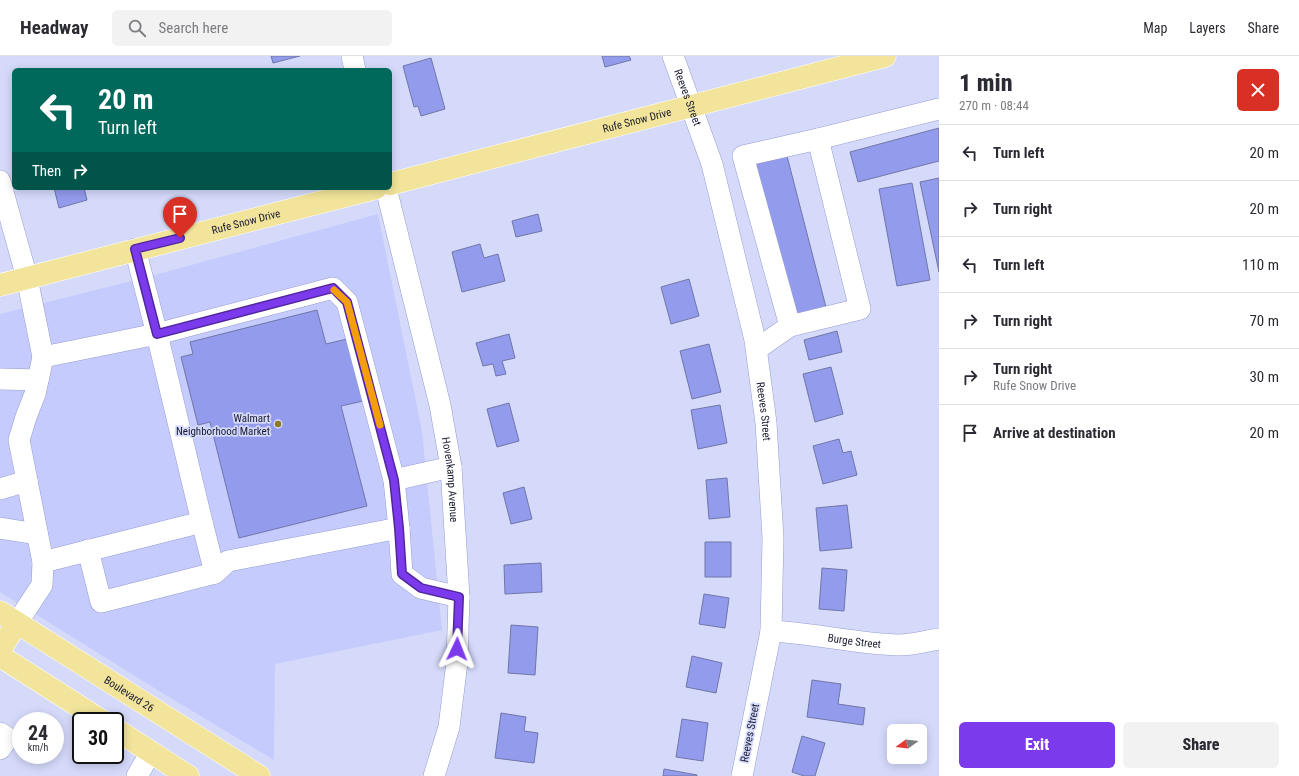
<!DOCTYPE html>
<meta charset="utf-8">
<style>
body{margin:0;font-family:"Roboto Condensed",sans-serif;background:#f2f2f3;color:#2b2b33;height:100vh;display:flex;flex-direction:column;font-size:15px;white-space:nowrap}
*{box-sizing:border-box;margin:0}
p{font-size:13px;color:#7c7c81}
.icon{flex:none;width:22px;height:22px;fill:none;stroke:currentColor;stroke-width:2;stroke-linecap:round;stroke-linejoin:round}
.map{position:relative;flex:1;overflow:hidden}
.panel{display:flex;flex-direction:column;background:#fff;width:360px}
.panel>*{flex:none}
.guide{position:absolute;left:12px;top:12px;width:380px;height:122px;border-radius:6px;box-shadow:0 2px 10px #0003;background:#00695c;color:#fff;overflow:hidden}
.needle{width:26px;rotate:255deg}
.controls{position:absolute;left:887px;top:668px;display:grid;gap:8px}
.controls a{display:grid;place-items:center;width:40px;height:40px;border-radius:6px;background:#fff;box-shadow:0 2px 10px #0003;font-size:20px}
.speed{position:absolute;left:12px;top:656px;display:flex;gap:8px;font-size:20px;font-weight:700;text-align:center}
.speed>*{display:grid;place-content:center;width:52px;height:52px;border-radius:50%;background:#fff;box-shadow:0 2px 10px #0003;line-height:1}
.speed small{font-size:10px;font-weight:400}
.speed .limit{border:2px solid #111;border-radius:6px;background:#fff;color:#111}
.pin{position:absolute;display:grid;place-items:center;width:34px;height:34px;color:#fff;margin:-41px -17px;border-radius:50% 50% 50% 0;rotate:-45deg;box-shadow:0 0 4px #0007}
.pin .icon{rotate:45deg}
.me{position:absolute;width:44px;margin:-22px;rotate:2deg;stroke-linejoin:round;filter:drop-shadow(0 0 3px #0008)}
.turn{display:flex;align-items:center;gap:14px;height:84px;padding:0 20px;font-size:18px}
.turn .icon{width:52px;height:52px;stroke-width:2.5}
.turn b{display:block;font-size:28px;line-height:34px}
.then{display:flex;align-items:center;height:38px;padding:0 20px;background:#0003;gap:8px;font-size:15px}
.round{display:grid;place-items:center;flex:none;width:42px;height:42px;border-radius:6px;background:#f2f2f3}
.head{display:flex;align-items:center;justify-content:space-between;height:68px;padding:0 20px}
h1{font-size:24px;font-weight:800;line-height:30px}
.action{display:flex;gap:8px;margin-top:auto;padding:8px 20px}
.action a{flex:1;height:46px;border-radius:6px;background:#7c3aed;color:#fff;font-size:16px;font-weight:800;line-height:46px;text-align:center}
.action a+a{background:#f2f2f3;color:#2b2b33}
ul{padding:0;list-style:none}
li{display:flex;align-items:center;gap:12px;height:56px;padding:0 20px;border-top:1px solid #e1e1e2}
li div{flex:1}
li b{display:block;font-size:15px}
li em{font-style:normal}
header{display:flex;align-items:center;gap:24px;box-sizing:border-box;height:56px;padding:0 20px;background:#fff;border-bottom:1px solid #e1e1e2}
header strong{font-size:19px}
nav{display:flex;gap:22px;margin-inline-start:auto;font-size:14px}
.search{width:280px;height:36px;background:#f2f2f3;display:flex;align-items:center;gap:10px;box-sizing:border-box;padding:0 14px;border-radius:6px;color:#7c7c81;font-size:15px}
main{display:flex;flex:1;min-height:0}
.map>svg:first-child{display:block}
.built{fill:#c5ccfd}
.building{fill:#939bed;stroke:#7076a7}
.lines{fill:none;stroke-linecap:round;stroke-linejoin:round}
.minor-casing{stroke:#969dd0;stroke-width:22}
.major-casing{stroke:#fff;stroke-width:23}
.minor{stroke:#fff;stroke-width:21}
.major{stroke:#f2e49a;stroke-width:22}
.route-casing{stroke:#51269a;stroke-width:10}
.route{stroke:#7c3aed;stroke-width:7}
.slow{stroke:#f59e0b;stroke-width:7}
.poi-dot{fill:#8b7b21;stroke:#d5dafb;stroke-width:1.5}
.labels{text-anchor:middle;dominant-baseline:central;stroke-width:3.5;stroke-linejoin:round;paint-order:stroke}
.street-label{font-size:11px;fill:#181a2e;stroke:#d5dafb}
.poi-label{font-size:11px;fill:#181a2e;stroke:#d5dafb;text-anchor:end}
</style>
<header>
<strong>Headway</strong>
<div class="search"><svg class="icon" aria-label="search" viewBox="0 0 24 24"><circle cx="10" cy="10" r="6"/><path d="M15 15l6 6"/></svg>Search here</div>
<nav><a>Map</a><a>Layers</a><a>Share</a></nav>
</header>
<main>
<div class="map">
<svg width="939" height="720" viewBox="0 0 939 720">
<rect width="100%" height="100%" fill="#d5dafb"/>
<path class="built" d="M378 158 422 375 442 574 275 608 274 704 159 635 0 536V258L151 220Z"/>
<path class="building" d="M271 0H300L273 7Z
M602 0H629L631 4 605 11Z
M431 2 445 53 421 60 418 50 414 51 403 10Z
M939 72V105L858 126 850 96Z
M787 100 827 255 796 263 756 108Z
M939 122V216L920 126Z
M912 127 930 224 897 230 879 133Z
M54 132H84L87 144 59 152Z
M538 158 542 175 516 181 512 165Z
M480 188 484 202 498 198 505 225 462 236 452 196Z
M689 223 699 260 671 268 661 231Z
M317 254 326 288 347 283 363 345 341 350 367 450 239 482 210 366 198 369 181 301 193 298 190 286Z
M837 275 842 296 809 304 804 284Z
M509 278 515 302 502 305 506 318 496 320 493 308 483 310 476 287Z
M709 288 721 336 692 343 680 295Z
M831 311 843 358 815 366 803 318Z
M509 347 519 385 497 391 487 353Z
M720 349 727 387 698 393 691 354Z
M839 383 843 397 851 395 857 419 823 428 813 390Z
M727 422 730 461 709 463 706 424Z
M524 431 532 463 511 468 503 437Z
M847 449 852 492 820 495 816 452Z
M705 486H731V521H705Z
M541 507 542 536 505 538 504 509Z
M822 512 847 514 844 555 819 553Z
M704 538 729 542 725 572 699 568Z
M511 569 538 571 535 619 508 617Z
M692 600 722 607 716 637 686 631Z
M812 624 841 628 838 648 865 652 863 669 807 661Z
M501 657 526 661 524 675 538 677 534 707 495 702Z
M682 663 708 667 703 705 676 701Z
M802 680 825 687 815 720H804L792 716Z
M664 713 697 719V720H663Z"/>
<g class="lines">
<g class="minor-casing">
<g id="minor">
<path d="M352 0 355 14"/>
<path id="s1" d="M673 0 712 108 755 284 766 367 773 482 771 575 742 720"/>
<path d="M0 125 27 222 43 301 35 338 26 361 19 384 43 506 42 529 17 567"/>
<path id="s2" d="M386 132 440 349 451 411 459 541 457 606 449 671 434 720"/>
<path d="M790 270 743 100 818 83 939 53"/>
<path d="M757 293 790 270 860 253 818 83"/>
<path d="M43 301 157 278 333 232 347 246 394 424"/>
<path d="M0 323 38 324"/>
<path d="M0 433 27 425"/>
<path d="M202 466 215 517 228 505 399 472 402 518 421 532 459 541"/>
<path d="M0 472 37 478"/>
<path d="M399 472 394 424 451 411"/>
<path d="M88 494 101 546 215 517"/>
<path d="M43 506 202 466 157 278 135 193"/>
<path id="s3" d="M771 575C814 577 856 588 899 589 912 589 926 585 939 583"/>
<path d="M0 677 8 682 0 693"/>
<path d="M137 720 151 696"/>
</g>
</g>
<g class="major-casing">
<g id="major">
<path id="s4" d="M390 128 885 0"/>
<path id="s5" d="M0 229 376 132"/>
<path id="s6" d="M0 556 259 720"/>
<path d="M0 594 17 567"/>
<path d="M0 600 102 665"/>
<path d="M115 673 188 720"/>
</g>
</g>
<use href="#minor" class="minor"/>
<use href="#major" class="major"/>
</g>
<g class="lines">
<g class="route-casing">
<path id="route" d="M180 182 135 193 157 278 333 232 347 246 394 424 399 472 402 518 421 532 459 541 457 593"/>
</g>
<use href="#route" class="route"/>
<path class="slow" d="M334 234 347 246 380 369"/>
</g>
<circle class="poi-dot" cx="278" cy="368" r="4"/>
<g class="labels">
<g class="street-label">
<text stroke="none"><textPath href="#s1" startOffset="44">Reeves Street</textPath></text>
<text stroke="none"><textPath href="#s4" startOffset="255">Rufe Snow Drive</textPath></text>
<text stroke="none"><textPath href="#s5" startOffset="254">Rufe Snow Drive</textPath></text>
<text stroke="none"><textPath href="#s1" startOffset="368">Reeves Street</textPath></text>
<text stroke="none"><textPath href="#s2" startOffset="299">Hovenkamp Avenue</textPath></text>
<text stroke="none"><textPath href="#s3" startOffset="84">Burge Street</textPath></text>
<text stroke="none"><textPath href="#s6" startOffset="153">Boulevard 26</textPath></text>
<text transform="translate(750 677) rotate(-79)">Reeves Street</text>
</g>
<g class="poi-label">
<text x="270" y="362">Walmart<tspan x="270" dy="13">Neighborhood Market</tspan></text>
</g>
</g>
</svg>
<div class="controls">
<a><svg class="needle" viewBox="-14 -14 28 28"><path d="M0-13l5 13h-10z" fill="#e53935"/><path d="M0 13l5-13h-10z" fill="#7c7c81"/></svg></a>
</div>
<div class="speed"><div>24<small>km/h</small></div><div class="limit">30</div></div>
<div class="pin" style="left:180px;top:182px;background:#d93025"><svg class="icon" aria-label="arrive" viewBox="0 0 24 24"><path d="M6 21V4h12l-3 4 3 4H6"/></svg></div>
<svg class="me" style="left:457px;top:593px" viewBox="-20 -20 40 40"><path d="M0-17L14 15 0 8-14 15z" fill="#7c3aed" stroke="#fff" stroke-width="4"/></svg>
<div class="guide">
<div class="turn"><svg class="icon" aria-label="left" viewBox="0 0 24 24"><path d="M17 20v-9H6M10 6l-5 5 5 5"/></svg><div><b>20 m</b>Turn left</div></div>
<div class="then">Then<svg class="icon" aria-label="right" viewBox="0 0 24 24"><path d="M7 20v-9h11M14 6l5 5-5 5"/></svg></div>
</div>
</div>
<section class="panel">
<div class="head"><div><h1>1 min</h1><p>270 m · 08:44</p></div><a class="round" style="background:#d93025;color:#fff"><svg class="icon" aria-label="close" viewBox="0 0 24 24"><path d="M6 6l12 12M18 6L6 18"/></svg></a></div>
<ul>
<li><svg class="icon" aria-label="left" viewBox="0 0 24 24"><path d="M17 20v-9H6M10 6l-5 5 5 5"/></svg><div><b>Turn left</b></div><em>20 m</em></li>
<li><svg class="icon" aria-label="right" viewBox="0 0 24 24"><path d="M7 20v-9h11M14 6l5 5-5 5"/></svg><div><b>Turn right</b></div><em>20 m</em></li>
<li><svg class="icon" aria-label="left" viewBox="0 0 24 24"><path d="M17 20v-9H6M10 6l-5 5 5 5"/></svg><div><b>Turn left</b></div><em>110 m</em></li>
<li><svg class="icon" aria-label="right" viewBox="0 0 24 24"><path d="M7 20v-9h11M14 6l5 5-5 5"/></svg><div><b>Turn right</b></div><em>70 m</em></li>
<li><svg class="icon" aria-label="right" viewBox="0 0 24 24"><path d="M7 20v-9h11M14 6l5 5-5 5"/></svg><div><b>Turn right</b><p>Rufe Snow Drive</p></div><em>30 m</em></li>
<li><svg class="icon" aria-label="arrive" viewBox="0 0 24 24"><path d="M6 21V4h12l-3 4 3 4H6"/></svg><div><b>Arrive at destination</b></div><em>20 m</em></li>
</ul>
<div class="action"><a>Exit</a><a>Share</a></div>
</section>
</main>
